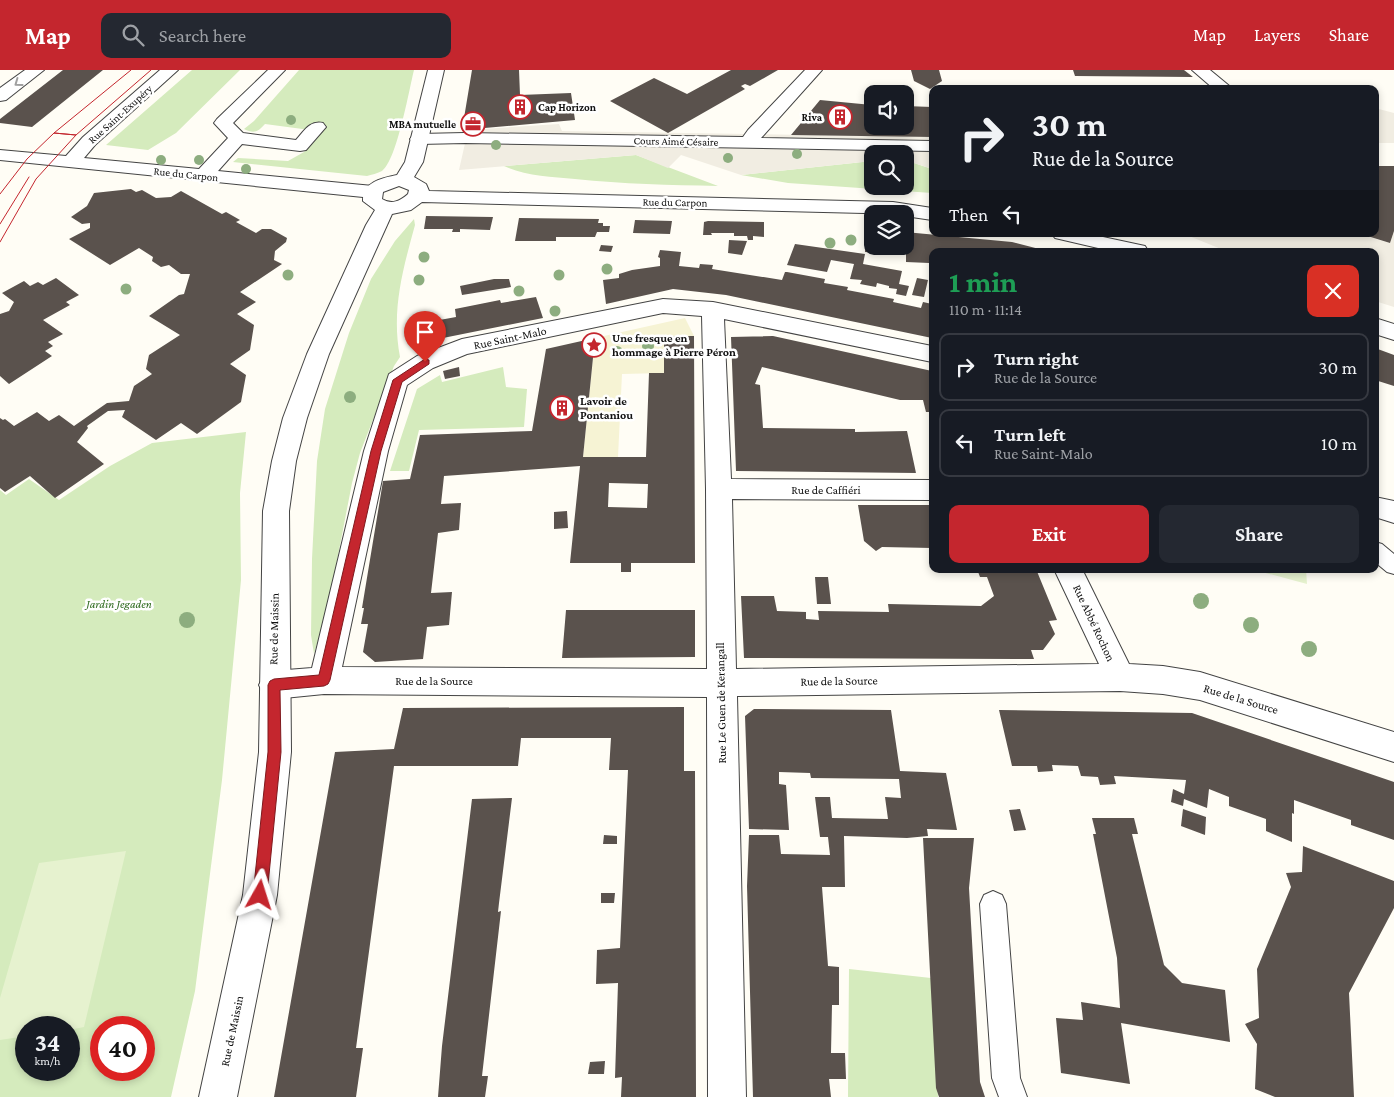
<!DOCTYPE html>
<meta charset="utf-8">
<style>
body{margin:0;font-family:"Crimson Pro",serif;background:#242831;color:#f1f3f6;height:100vh;display:flex;flex-direction:column;font-size:19px;white-space:nowrap}
*{box-sizing:border-box;margin:0}
p{font-size:16px;color:#9ea1a6}
.icon{flex:none;width:28px;height:28px;fill:none;stroke:currentColor;stroke-width:2;stroke-linecap:round;stroke-linejoin:round}
.map{position:relative;flex:1;overflow:hidden}
.side{position:absolute;left:929px;top:178px;width:450px;height:325px;display:flex;flex-direction:column;background:#171b24;border-radius:10px;box-shadow:0 2px 8px #0003}
.side>*{flex:none}
.guide{position:absolute;left:929px;top:15px;width:450px;height:152px;border-radius:10px;box-shadow:0 2px 8px #0003;background:#171b24;color:#f1f3f6;overflow:hidden}
.fabs{position:absolute;left:864px;top:15px;display:grid;gap:10px}
.fabs a{display:grid;place-items:center;width:50px;height:50px;border-radius:10px;background:#171b24;box-shadow:0 2px 8px #0003;font-size:25px}
.speed{position:absolute;left:15px;top:946px;display:flex;gap:10px;font-size:25px;font-weight:700;text-align:center}
.speed>*{display:grid;place-content:center;width:65px;height:65px;border-radius:50%;background:#171b24;box-shadow:0 2px 8px #0003;line-height:1}
.speed small{font-size:12px;font-weight:400}
.speed .limit{border:8px solid #d22;background:#fff;color:#111}
.pin{position:absolute;display:grid;place-items:center;width:42px;height:42px;color:#fff;margin:-51px -21px;border-radius:50% 50% 50% 0;rotate:-45deg;box-shadow:0 0 5px #0007}
.pin .icon{rotate:45deg}
.me{position:absolute;width:55px;margin:-28px;rotate:6deg;stroke-linejoin:round;filter:drop-shadow(0 0 4px #0008)}
.turn{display:flex;align-items:center;gap:18px;height:105px;padding:0 20px;font-size:22px}
.turn .icon{width:65px;height:65px;stroke-width:2.5}
.turn b{display:block;font-size:35px;line-height:42px}
.then{display:flex;align-items:center;height:48px;padding:0 20px;background:#0003;gap:10px;font-size:19px}
.round{display:grid;place-items:center;flex:none;width:52px;height:52px;border-radius:10px;background:#242831}
.headline{display:flex;align-items:center;justify-content:space-between;height:85px;padding:0 20px}
h1{font-size:30px;font-weight:700;line-height:38px;color:#1e9e55}
.cta{display:flex;gap:10px;margin-top:auto;padding:10px 20px}
.cta a{flex:1;height:58px;border-radius:10px;background:#c4262e;color:#fff;font-size:20px;font-weight:700;line-height:58px;text-align:center}
.cta a+a{background:#242831;color:#f1f3f6}
ul{padding:0;list-style:none}
li{display:flex;align-items:center;gap:15px;height:68px;margin:0 10px 8px;padding:0 10px;border:2px solid #363941;border-radius:10px}
li div{flex:1}
li b{display:block;font-size:19px}
li em{font-style:normal}
header{display:flex;align-items:center;gap:30px;box-sizing:border-box;height:70px;padding:0 25px;background:#c4262e;color:#fff}
header strong{font-size:24px}
nav{display:flex;gap:28px;margin-inline-start:auto;font-size:18px}
.search{width:350px;height:45px;background:#242831;display:flex;align-items:center;gap:12px;box-sizing:border-box;padding:0 18px;border-radius:10px;color:#9ea1a6;font-size:19px}
.map>svg:first-child{display:block}
.farmland{fill:#f6f3d4}
.green{fill:#d5ebbd;fill-rule:evenodd}
.pitch{fill:#e6f2cf}
.plaza{fill:#f1ede2}
.building{fill:#5a524d;fill-rule:evenodd}
.lines{fill:none;stroke-linecap:round;stroke-linejoin:round}
.service-casing{stroke:#444;stroke-width:2}
.pedestrian-casing{stroke:#444;stroke-width:2}
.minor-casing{stroke:#444;stroke-width:2}
.tertiary-casing{stroke:#444;stroke-width:2}
.service{fill:#fff;fill-rule:evenodd}
.pedestrian{fill:#fff;fill-rule:evenodd}
.minor{fill:#fff;fill-rule:evenodd}
.tertiary{fill:#fff;fill-rule:evenodd}
.tram{stroke:#c4262e;stroke-width:1}
.tree{fill:#8dad7f}
.oneway{stroke:#a0a0a0}
.route{fill:#c4262e;stroke:#7f191e}
.labels{text-anchor:middle;dominant-baseline:central;stroke-width:5;stroke-linejoin:round;paint-order:stroke}
.far-poi-label{font-size:11px;font-weight:bold;fill:#111;stroke:#fff;text-anchor:end}
.far-street-label{font-size:11px;fill:#111;stroke:#fff}
.street-label{font-size:12px;fill:#111;stroke:#fff}
.poi-label{font-size:12px;font-weight:bold;fill:#111;stroke:#fff;text-anchor:start}
.park-label{font-size:12px;font-style:italic;fill:#2f6b1f;stroke:#fff}
</style>
<header>
<strong>Map</strong>
<div class="search"><svg class="icon" aria-label="search" viewBox="0 0 24 24"><circle cx="10" cy="10" r="6"/><path d="M15 15l6 6"/></svg>Search here</div>
<nav><a>Map</a><a>Layers</a><a>Share</a></nav>
</header>
<div class="map">
<svg width="1394" height="1027" viewBox="0 0 1394 1027">
<rect width="100%" height="100%" fill="#fffdf5"/>
<path class="farmland" d="M685 248 694 266H664V303L622 304 618 387H583L595 268Z"/>
<path class="green" d="M192 0H240L176 63 148 80 106 75Z
M299 0H414C409 20 397 90 382 101 378 103 371 105 367 106L233 92 238 88 288 91 304 82 319 63 310 60 265 54C258 62 254 64 244 59L254 51Z
M636 85 718 116C670 115 623 114 575 109 551 107 525 106 504 96Z
M905 90 932 99V123L788 113 741 105 872 91V116H905Z
M414 149 415 155C403 199 391 240 400 287L394 296 360 383 352 413 329 532 314 584 311 565 312 489 317 391 325 339 349 263 371 209 395 171Z
M503 297 506 317 527 319 524 357 419 360 409 401H390L417 319 440 305 442 312Z
M246 362 240 423 241 510 222 710 195 921 171 1027H0V420L6 425 29 409 59 430 110 396 152 373ZM26 958H69V1000H26ZM101 958H144V1000H101Z
M849 899 931 908 938 1027H848Z"/>
<path class="pitch" d="M1251 499H1306L1307 514Z
M126 781 84 957 69 960V958H26V966L0 970V928L39 793Z"/>
<path class="plaza" d="M1375 38 1394 43V73H1375Z
M559 54 562 61 932 67V99L905 90V84H872V91L741 105 681 85 668 98 636 85 459 100 468 60Z
M1394 161V237L1375 231V181H1226L1184 164H1360L1390 173Z"/>
<path class="building" d="M63 0H103L32 57 0 53V49Z
M472 0H519L520 25 571 23 575 50 462 60Z
M731 0H778L750 16 745 14 741 16 745 19 668 63 610 31 654 8 687 24Z
M911 0H939L942 11 930 19 914 11Z
M1073 0H1184L1193 7 1075 6Z
M820 30 872 35V56H905V36L932 37V67L791 65Z
M1375 96H1394V161L1390 173 1361 164H1375Z
M131 119 136 122 142 120 156 128 171 127 181 121 222 144 226 142 240 150 236 152 256 163 262 159H271L287 168 286 172 275 181 274 190 282 194 240 222 256 232 237 244 254 255 250 280 230 294 246 305 241 332 197 364 181 353 156 370 122 347 125 340 108 341 87 356 88 358 77 372 104 394 55 428 30 406 5 422 0 418V348L3 350 5 349 14 356 37 342 49 351 59 345 74 356 107 333 129 331 134 316 152 304 146 299 149 285 180 265 149 246 179 225 184 224 190 204H181L169 195 161 197 152 191 153 187 139 178 110 195 69 169 90 158V153L82 154 71 147 87 136 94 123Z
M426 146 493 147 490 160 460 159V162H452L453 159H424Z
M519 148 599 149 598 153H603V156H610L609 162H597L595 167H556V171H515Z
M635 150 672 151 670 164 633 163Z
M708 151 764 152V167L753 166V170H748L747 166H734V163H711L712 165H703L704 152Z
M865 159H872V176H905V162L1012 172 1047 181H932V196H929V193L906 192V182L879 180 878 183 865 182Z
M729 170 747 171 742 185 728 183Z
M795 174 865 184 863 194 902 201 899 214 909 216 906 226 896 224 897 219 889 218V216L877 213 876 217 860 214 862 210 850 209 854 194 831 190 827 202 787 195Z
M601 175 613 176 611 182 599 181Z
M660 180 681 182 679 196 699 198 700 194 713 195 712 199 782 210 785 202H787L825 209 824 213 848 217 847 220 894 229 893 232 921 238 923 232 932 234 929 246H932V268L726 225 673 219 606 234 603 210 619 208V204L632 200 660 196V188L658 187Z
M56 208 79 225 66 232 70 235 43 250 63 264 48 272 53 276 45 281 52 286 9 314 0 306V244L9 241 14 232 2 223 24 211 30 216 38 212 43 215Z
M917 208 928 210 924 227 912 225Z
M494 209H509L511 217 462 225 460 216Z
M536 227 543 248 438 269 434 251 456 247 455 239 500 230 501 233Z
M664 266H694L695 493H631V502H621V493H570L580 396 444 406 441 434 461 433 459 460 438 463 431 523 452 522 449 555 427 557 423 589 375 592 363 582 368 554H361L364 538H362L383 411 410 409 420 365 532 361 546 279 595 268 583 387H646L649 303H664ZM609 413 648 414 647 438 608 437Z
M773 266 932 301V342H926L923 330H900L762 297 755 314 760 315 763 358 855 359V362L907 361 916 403 736 401 731 267Z
M1375 278 1394 285V316L1375 310Z
M459 297 460 306 445 309 443 301Z
M858 435H932V478L882 477 876 481 864 471Z
M567 441 568 458 554 459V442Z
M977 499H1036L1057 550 1049 551 1055 564 1043 580H1031L1034 589 744 588 741 526H774L777 541 806 542V549L819 550 818 541 889 542 888 534 981 536 994 526 987 507H980Z
M815 507H828L831 534H817Z
M566 540H695V587L562 588Z
M684 637V701H695L696 1027H621L622 1007 615 1008 618 913 596 914 597 880 620 878 628 700H609L611 668H521L518 696H394L356 978H363L356 1027H274L335 682 394 679 403 638Z
M754 639 891 640 900 701 946 703 957 760 927 759 928 766 907 768 844 766 845 817H822L828 896 839 897V935H832L831 983H845L846 1009H829L831 1027H753L747 816 749 765H779L781 784 830 785 828 767H820L815 727H830L832 748 888 749 885 727 901 728 899 709 811 708 810 703 779 702V714L786 715 789 760 749 759 745 646Z
M999 640 1192 643 1394 712V770L1351 755V750L1294 730V744L1292 743V772L1266 761V749L1229 736V727L1209 719 1207 738 1184 729 1183 736 1171 732 1173 719 1184 724 1186 710 1114 706 1116 714 1100 715 1098 707 1081 706 1078 696 1052 695 1053 701 1038 702 1037 696H1012Z
M512 728 499 833 498 842 501 841 482 1006H488L485 1027H438L442 976 472 729Z
M1020 739 1026 760 1014 761 1009 740Z
M1183 739 1206 747 1205 765 1181 756Z
M1092 748H1134L1138 764H1132L1164 895 1182 913 1225 920 1230 972 1121 953 1130 1014 1061 1003 1056 948 1083 950 1081 932 1120 938 1117 888 1093 764H1096Z
M604 765 617 766V774H603Z
M923 768H974L969 818 980 1012 985 1027H939L936 1018Z
M1303 776 1394 811V838L1349 923 1354 1027H1275L1255 1019 1257 974 1245 954 1259 948 1257 899 1291 817 1286 803 1302 802Z
M601 823H615L614 833H601Z
M605 991 604 1004H588L590 992Z"/>
<g class="lines">
<g class="service-casing">
<path id="service" d="M1375 472 1382 474 1394 484V504L1387 502 1375 492Z
M993 821 1002 825 1006 834 1020 1008 1027 1027H999L992 1008 980 834 984 825Z"/>
</g>
<g class="pedestrian-casing">
<path id="pedestrian" d="M805 0H822L761 68 932 71V81L465 73 419 74 413 73 410 69 413 65 419 64 465 63 743 67 748 60Z
M1192 0H1210L1233 19H1214Z
M1375 427 1394 431V453L1375 447Z"/>
</g>
<g class="minor-casing">
<path id="minor" d="M25 0H44L6 30 0 31V18Z
M160 0H178L95 75 84 88 199 99 228 68 214 53 217 49 268 0H285L233 53 243 63 296 70C304 61 310 50 323 53L326 57 306 80 300 81 242 74 218 101 373 116 380 118 383 122 380 126 373 128 0 90V80L66 86 83 67Z
M663 229 713 232 932 276V292L724 249 731 409 932 410V430L732 429 736 599 1099 594 1054 499H1082L1129 594 1163 596 1200 602 1394 662V692L1200 630 1163 624 1120 621 737 626 746 1027H708L707 627 324 624 274 629 264 625 259 615 264 605 274 601 312 598 364 381 389 304 417 286 462 269ZM663 243 702 246 706 419 707 599 342 597 388 381 407 315 433 298 467 284Z"/>
</g>
<g class="tertiary-casing">
<path id="tertiary" d="M428 0H444L423 92 414 107 426 114 429 121 893 132 932 138V150L905 146V144L422 132 411 140 392 144 329 284 307 348 296 391 289 441 291 682 277 825 237 1027H199L243 825 259 682 263 441 272 391 283 348 307 284 366 155 375 140 363 131C362 112 382 108 397 105L405 92ZM399 116 409 120 408 124C400 131 392 135 382 129L383 122Z
M1052 164H1089L1145 176 1148 181H1111L1055 168Z
M1375 248 1394 254V270L1375 264Z"/>
</g>
<use href="#service" class="service"/>
<use href="#pedestrian" class="pedestrian"/>
<use href="#minor" class="minor"/>
<use href="#tertiary" class="tertiary"/>
<path class="tram" d="M131 0 54 63 76 65 151 0
M0 124 27 89 54 63 76 65 36 109 0 172
M0 154 29 107"/>
</g>
<g class="tree">
<circle cx="291" cy="50" r="5"/>
<circle cx="496" cy="75" r="5"/>
<circle cx="797" cy="84" r="5"/>
<circle cx="728" cy="88" r="5"/>
<circle cx="161" cy="90" r="5"/>
<circle cx="199" cy="90" r="5"/>
<circle cx="246" cy="99" r="5"/>
<circle cx="851" cy="170" r="5.5"/>
<circle cx="830" cy="173" r="5.5"/>
<circle cx="424" cy="187" r="5.5"/>
<circle cx="607" cy="199" r="5.5"/>
<circle cx="288" cy="205" r="5.5"/>
<circle cx="559" cy="205" r="5.5"/>
<circle cx="419" cy="210" r="5.5"/>
<circle cx="126" cy="219" r="5.5"/>
<circle cx="519" cy="221" r="5.5"/>
<circle cx="555" cy="241" r="5.5"/>
<circle cx="648" cy="276" r="6"/>
<circle cx="617" cy="282" r="6"/>
<circle cx="350" cy="327" r="6"/>
<circle cx="1201" cy="531" r="8"/>
<circle cx="187" cy="550" r="8"/>
<circle cx="1251" cy="555" r="8"/>
<circle cx="1309" cy="579" r="8"/>
</g>
<defs><path id="oneway-chevron" d="M-2-3.5L2.5 0L-2 3.5" fill="none" stroke-width="1.6" stroke-linecap="round" stroke-linejoin="round" transform="scale(1.25)"/></defs>
<use class="oneway" href="#oneway-chevron" transform="translate(18 13) rotate(144)"/>
<path class="route" d="M425 289 429 290V294L402 312 381 381 330 610 328 614 324 616 280 620 281 682 267 825 265 830 260 832 255 830 253 825 268 682V615L270 611 274 609 319 605 371 381 393 310Z"/>
<defs>
<g id="building-ring" transform="scale(1.25)"><circle r="9.5" fill="#fff" stroke="#c4262e" stroke-width="1.5"/><path d="M-4-6H4V6H1V3H-1V6H-4ZM-2.5-4.3h1.7v1.8h-1.7ZM.8-4.3h1.7v1.8H.8ZM-2.5-1h1.7V.8h-1.7ZM.8-1h1.7V.8H.8Z" fill="#c4262e"/></g>
<g id="office-ring" transform="scale(1.25)"><circle r="9.5" fill="#fff" stroke="#c4262e" stroke-width="1.5"/><path d="M-6-3h4V-5.5h4V-3h4V5H-6ZM-1-4.5V-3h2v-1.5ZM-6 0V1H6V0Z" fill="#c4262e"/></g>
<g id="sight-ring" transform="scale(1.25)"><circle r="9.5" fill="#fff" stroke="#c4262e" stroke-width="1.5"/><path d="M0-6L1.8-2.2L6-1.7L2.9 1.2L3.7 5.4L0 3.3L-3.7 5.4L-2.9 1.2L-6-1.7L-1.8-2.2Z" fill="#c4262e"/></g>
</defs>
<g fill-rule="evenodd">
<use href="#building-ring" x="520" y="37"/>
<use href="#building-ring" x="840" y="47"/>
<use href="#office-ring" x="473" y="54"/>
<use href="#sight-ring" x="594" y="275"/>
<use href="#building-ring" x="562" y="338"/>
</g>
<g class="labels">
<g class="far-poi-label">
<text x="538" y="37" text-anchor="start">Cap Horizon</text>
<text x="822" y="47">Riva</text>
<text x="456" y="54">MBA mutuelle</text>
</g>
<g class="far-street-label">
<text transform="translate(120 44) rotate(-42)">Rue Saint-Exupéry</text>
<text transform="translate(676 71) rotate(1)">Cours Aimé Césaire</text>
<text transform="translate(186 104) rotate(6)">Rue du Carpon</text>
<text transform="translate(675 132) rotate(1)">Rue du Carpon</text>
</g>
<g class="street-label">
<text transform="translate(510 268) rotate(-12)">Rue Saint-Malo</text>
<text x="826" y="420">Rue de Caffiéri</text>
<text transform="translate(1094 553) rotate(65)">Rue Abbé Rochon</text>
<text transform="translate(274 559) rotate(-89)">Rue de Maissin</text>
<text x="434" y="611">Rue de la Source</text>
<text transform="translate(839 611) rotate(-1)">Rue de la Source</text>
<text transform="translate(1241 629) rotate(17)">Rue de la Source</text>
<text transform="translate(721 633) rotate(-91)">Rue Le Guen de Kerangall</text>
<text transform="translate(232 961) rotate(-78)">Rue de Maissin</text>
</g>
<g class="poi-label">
<text x="612" y="268">Une fresque en<tspan x="612" dy="14">hommage à Pierre Péron</tspan></text>
<text x="580" y="331">Lavoir de<tspan x="580" dy="14">Pontaniou</tspan></text>
</g>
<g class="park-label">
<text x="119" y="534">Jardin Jegaden</text>
</g>
</g>
</svg>
<div class="fabs">
<a><svg class="icon" aria-label="sound" viewBox="0 0 24 24"><path d="M4 9h4l5-4v14l-5-4H4zM17 9q2 3 0 6"/></svg></a>
<a><svg class="icon" aria-label="search" viewBox="0 0 24 24"><circle cx="10" cy="10" r="6"/><path d="M15 15l6 6"/></svg></a>
<a><svg class="icon" aria-label="layers" viewBox="0 0 24 24"><path d="M12 4l9 5-9 5-9-5zM3 14l9 5 9-5"/></svg></a>
</div>
<div class="speed"><div>34<small>km/h</small></div><div class="limit">40</div></div>
<div class="pin" style="left:425px;top:292px;background:#d93025"><svg class="icon" aria-label="arrive" viewBox="0 0 24 24"><path d="M6 21V4h12l-3 4 3 4H6"/></svg></div>
<svg class="me" style="left:260px;top:825px" viewBox="-20 -20 40 40"><path d="M0-17L14 15 0 8-14 15z" fill="#c4262e" stroke="#fff" stroke-width="4"/></svg>
<div class="guide">
<div class="turn"><svg class="icon" aria-label="right" viewBox="0 0 24 24"><path d="M7 20v-9h11M14 6l5 5-5 5"/></svg><div><b>30 m</b>Rue de la Source</div></div>
<div class="then">Then<svg class="icon" aria-label="left" viewBox="0 0 24 24"><path d="M17 20v-9H6M10 6l-5 5 5 5"/></svg></div>
</div>
<section class="side">
<div class="headline"><div><h1>1 min</h1><p>110 m · 11:14</p></div><a class="round" style="background:#d93025;color:#fff"><svg class="icon" aria-label="close" viewBox="0 0 24 24"><path d="M6 6l12 12M18 6L6 18"/></svg></a></div>
<ul>
<li><svg class="icon" aria-label="right" viewBox="0 0 24 24"><path d="M7 20v-9h11M14 6l5 5-5 5"/></svg><div><b>Turn right</b><p>Rue de la Source</p></div><em>30 m</em></li>
<li><svg class="icon" aria-label="left" viewBox="0 0 24 24"><path d="M17 20v-9H6M10 6l-5 5 5 5"/></svg><div><b>Turn left</b><p>Rue Saint-Malo</p></div><em>10 m</em></li>
</ul>
<div class="cta"><a>Exit</a><a>Share</a></div>
</section>
</div>
